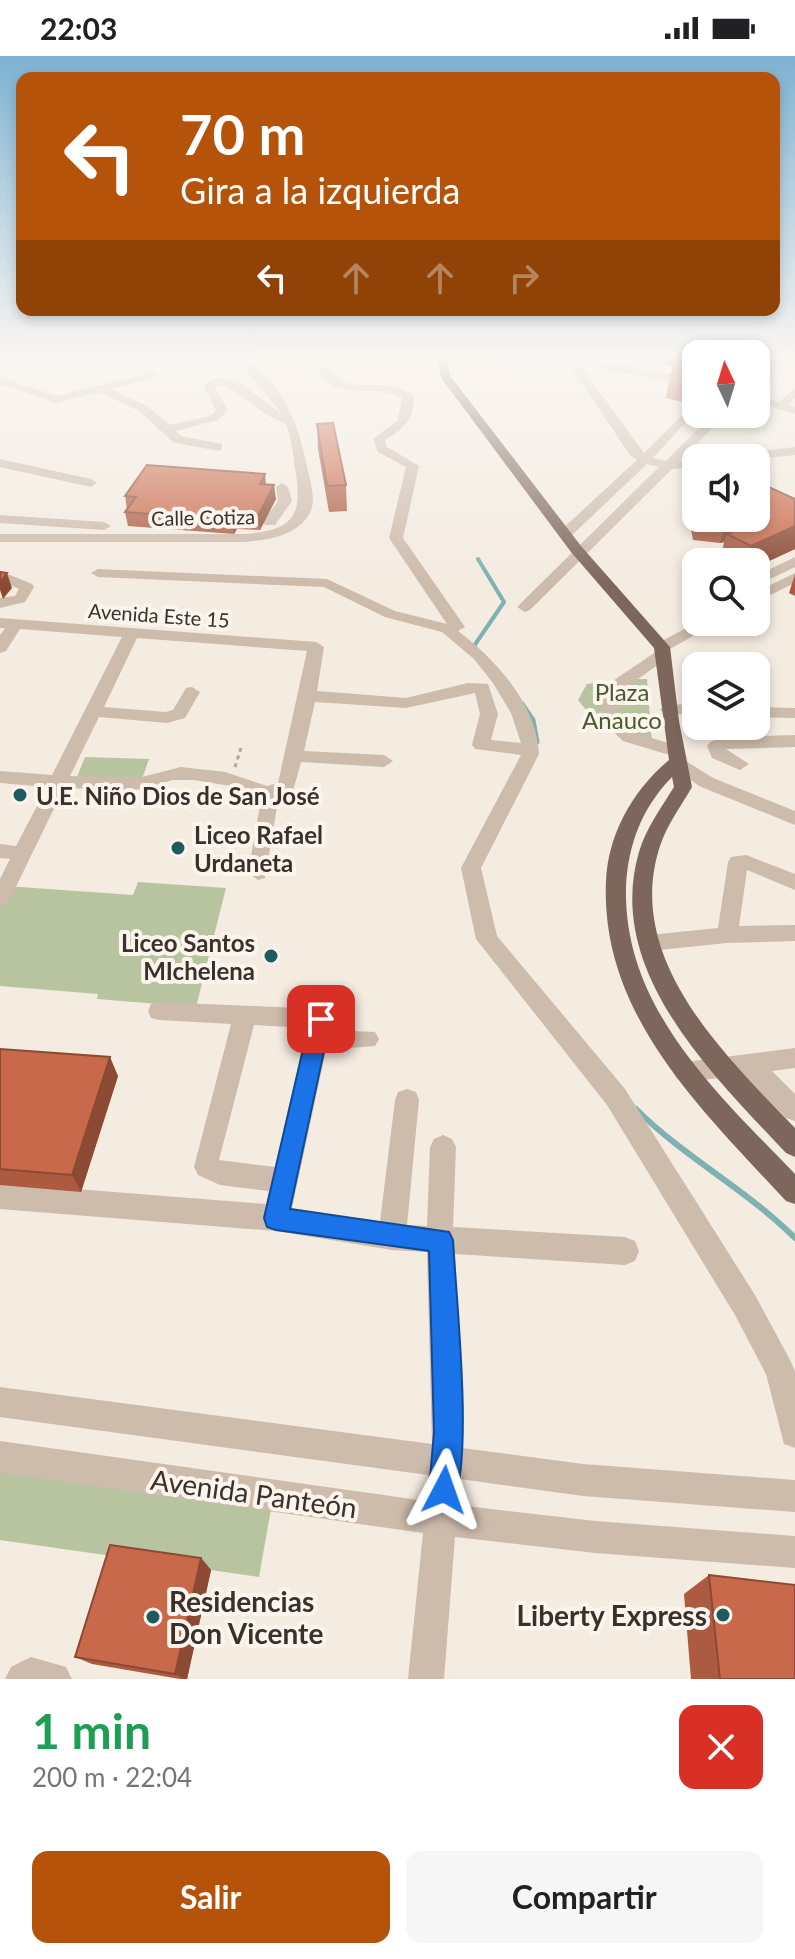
<!DOCTYPE html>
<html lang="es">
<meta charset="utf-8">
<style>
body{margin:0;font-family:Lato,sans-serif;background:#f6f6f6;color:#202124;height:100vh;display:flex;flex-direction:column;font-size:30px;white-space:nowrap}
*{box-sizing:border-box;margin:0}
p{font-size:26px;color:#757577}
.icon{flex:none;width:44px;height:44px;fill:none;stroke:currentColor;stroke-width:2;stroke-linecap:round;stroke-linejoin:round}
.map{position:relative;height:1623px;overflow:hidden}
.panel{display:flex;flex-direction:column;background:#fff;flex:1}
.panel>*{flex:none}
.top-card{position:absolute;left:16px;top:16px;width:764px;height:244px;border-radius:16px;box-shadow:0 4px 12px #0003;background:#b45309;color:#fff;overflow:hidden}
.needle{width:52px;rotate:356deg}
.tools{position:absolute;left:682px;top:284px;display:grid;gap:16px}
.tools a{display:grid;place-items:center;width:88px;height:88px;border-radius:16px;background:#fff;box-shadow:0 4px 12px #0003;font-size:40px}
.pin{position:absolute;display:grid;place-items:center;width:68px;height:68px;color:#fff;margin:-34px;border-radius:16px;box-shadow:0 4px 12px #0006}
.me{position:absolute;width:88px;margin:-44px;rotate:4deg;stroke-linejoin:round;filter:drop-shadow(0 0 6px #0008)}
.turn{display:flex;align-items:center;gap:28px;height:168px;padding:0 32px;font-size:36px}
.turn .icon{width:104px;height:104px;stroke-width:2.5}
.turn b{display:block;font-size:56px;line-height:68px}
.lanes{display:flex;align-items:center;height:76px;padding:0 32px;background:#0003;justify-content:center;gap:40px;direction:ltr}
.lanes .off{opacity:.35}
.round{display:grid;place-items:center;flex:none;width:84px;height:84px;border-radius:16px;background:#f6f6f6}
.summary{display:flex;align-items:center;justify-content:space-between;height:136px;padding:0 32px}
h1{font-size:48px;font-weight:700;line-height:60px;color:#1e9e55}
.action{display:flex;gap:16px;margin-top:auto;padding:16px 32px}
.action a{flex:1;height:92px;border-radius:16px;background:#b45309;color:#fff;font-size:32px;font-weight:700;line-height:92px;text-align:center}
.action a+a{background:#f6f6f6;color:#202124}
.status{display:flex;justify-content:space-between;align-items:center;height:56px;padding:0 40px;background:#fff;direction:ltr}
.status svg{height:22px;fill:currentColor}
.map>svg:first-child{display:block}
.green{fill:#b8c4a0}
.lines{fill:none;stroke-linecap:round;stroke-linejoin:round}
.stream-far2{stroke:#7fb0b2;stroke-width:4}
.stream-far1{stroke:#7fb0b2;stroke-width:5}
.stream{stroke:#7fb0b2;stroke-width:6}
.path{stroke:#b9a596;stroke-width:3;stroke-dasharray:4 4;stroke-linecap:butt}
.minor{fill:#cdbbac;fill-rule:evenodd}
.major{fill:#7d675c;fill-rule:evenodd}
.wall{fill:#ac5a40}
.shaded-wall{fill:#8c4a34}
.building{fill:#c8694b;stroke:#8c4a34;stroke-width:2}
.route{fill:#1a73e8;stroke:#114b97;stroke-width:2}
.poi-dot{fill:#1f5a5e;stroke:#fbf5ee;stroke-width:3}
.labels{text-anchor:middle;dominant-baseline:central;stroke-width:8;stroke-linejoin:round;paint-order:stroke}
.far-street-label{font-size:20px;fill:#3b302b;stroke:#fbf5ee}
.park-label{font-size:24px;fill:#4a5a2e;stroke:#fbf5ee}
.poi-label{font-size:24px;font-weight:bold;fill:#3b302b;stroke:#fbf5ee;text-anchor:start}
.near-street-label{font-size:28px;fill:#3b302b;stroke:#fbf5ee}
.near-poi-label{font-size:28px;font-weight:bold;fill:#3b302b;stroke:#fbf5ee;text-anchor:start}
</style>
<div class="status"><b>22:03</b><svg viewBox="0 0 49 12"><path d="M0 12V9h3v3zM5 12V6h3v6zM10 12V3h3v9zM15 12V0h3v12zM26 1h20v11H26zM47 4h2v5h-2z"/></svg></div>
<div class="map">
<svg width="795" height="1623" viewBox="0 0 795 1623">
<rect width="100%" height="100%" fill="#f4ebe1"/>
<path class="green" d="M622 623H647L652 688 595 665 578 644 587 628Z
M85 701 149 703 142 723 77 721Z
M138 826 226 832 196 951 97 943 98 938 0 930V843L6 830 133 839Z
M0 1416 271 1453 259 1521 0 1484Z"/>
<g class="lines">
<path class="stream-far2" d="M477 594 474 590 504 546 478 503"/>
<path class="stream-far1" d="M522 648 533 664 537 686"/>
<path class="stream" d="M636 1053C685 1102 746 1133 795 1182"/>
<path class="path" d="M235 711 241 692"/>
<path class="minor" d="M218 300C276 300 299 367 308 415 311 428 316 445 310 457 297 480 268 484 245 486H0V478H245C295 474 303 459 295 412 293 397 291 382 286 368L267 359 226 329 214 330 228 354 218 364 176 375 181 380 222 388V394L218 395 173 386 139 355 99 336 56 347 0 328V321L57 340 152 316 157 319 156 321 111 333 147 350 170 369 210 360 216 354 203 329 219 321 243 329 282 358 243 310Z
M311 300H321C342 351 380 313 414 340 415 363 404 373 385 384L387 391 419 410 403 482 465 571 458 575C495 603 537 648 539 698L481 812 497 880 625 1033 755 1239 790 1304 795 1315V1392L784 1388 766 1318 735 1259 607 1049 476 883 461 812 521 699 475 693 472 689 480 658 475 637 406 652 315 646 304 695 384 699 393 705 384 711 301 706 293 735 279 739 265 822 258 824 248 817 261 744 237 731 194 724H172L146 733 125 734 64 732 10 843 7 848 0 851V823L10 803 0 802V788L16 790 47 731 0 727V715L52 719 122 581 20 573 6 595 0 597V579L5 572H0V562L316 586 324 591 317 635 406 642 468 627 488 628 498 658 491 684 521 687 511 657 493 627 474 603 442 576 385 561 324 531 98 521 91 517 98 513 327 523 395 555 447 568 389 482 406 411 378 396 373 383 398 364 402 342C363 323 332 355 311 300ZM137 582 307 595 278 727 267 730 225 716 181 711 142 721 70 720 99 661 167 667 185 662 200 636 192 631 186 632 173 654 166 656 104 651Z
M544 300H574L696 323V329L580 309 644 397 696 345V355L653 402 666 405 713 358H726L680 405 696 403V411L672 413 530 554 525 556 517 551 520 548 659 411 647 408 570 481H560V475L637 404 630 399 568 307Z
M679 300 696 303V310Z
M795 332V342L789 349 795 351V358L756 346V339L779 346Z
M795 391V399L756 403 729 402 735 398Z
M0 403 91 423 97 427 91 431 0 411Z
M282 427 288 431 292 445 275 469H265L263 466 278 445 276 431Z
M0 459 104 466 111 470 104 474 0 467Z
M795 501V511L756 530V520Z
M0 515 32 528 34 531 25 546 0 552V542L15 540 19 533 0 524Z
M795 517V527L756 546V536Z
M698 566H718L668 594 671 598 669 601 621 635 617 662 635 677 682 691 685 695 678 700 713 722 795 755V769L699 730 672 710 669 706 676 701 623 685 599 662 607 629 657 595 654 591 656 588Z
M669 648 696 649V659L663 657 660 653Z
M756 651 795 652V662L756 661Z
M795 679V691L726 693 749 708 740 714 712 702 707 690 710 686 725 681Z
M746 799 795 818V834L747 814 739 870 795 869V885L727 887 649 895 641 893 638 887 641 881 649 879 718 872 728 806 731 801Z
M159 946 321 953 329 956 332 963 330 974 375 976 379 983 375 990 326 994 292 1152 380 1166 395 1044 398 1036 407 1033 416 1036 419 1044 407 1169 427 1170 430 1091 434 1083 443 1079 452 1083 456 1091 453 1171 625 1181 635 1185 639 1195 635 1205 625 1209 455 1198 462 1392 583 1408 795 1424V1456L583 1440 460 1423 457 1449 595 1465 795 1480V1512L595 1497 455 1481 444 1623H408L423 1477 0 1417V1385L426 1445 428 1419 0 1361V1331L432 1388 427 1196 392 1194 276 1175 0 1153V1127L266 1148 269 1135 220 1129 198 1119 194 1111 231 968 159 964 151 962 148 955 151 948ZM254 969 307 972 275 1111 219 1104Z
M795 992V1012L772 1015 795 1038V1065L786 1062 744 1019 685 1026 677 1023 673 1016 677 1009 685 1006Z
M31 1601 66 1611 72 1623H5L11 1611Z"/>
<path class="major" d="M435 300H445L451 321 581 490 670 591 679 665 692 731C681 750 667 769 660 790 623 903 725 999 795 1072V1101L786 1097C713 1019 604 915 639 796 646 772 661 752 674 731L672 721C642 752 628 788 626 831 623 952 717 1037 795 1118V1148L786 1145C702 1054 600 959 606 825 608 778 633 734 669 704L654 592 571 496 442 323Z"/>
</g>
<path class="wall" d="M660 300H685L684 307 696 309 687 347 666 342 670 319 673 312 677 309 668 310 659 305Z
M317 368 346 429 347 455 329 456 318 393Z
M266 428 276 443 260 474 237 473 234 478 128 470 125 456 127 453 125 440Z
M695 436 696 462H756L795 443V493L756 511V506H722L720 505 724 486 720 487 693 484 689 463Z
M795 518V540L789 537Z
M0 993 118 1020 81 1136 0 1129Z
M201 1502 211 1514 187 1623H180L92 1608 75 1601Z
M709 1519 795 1623H691L684 1538Z"/>
<path class="shaded-wall" d="M679 300H685L684 307 668 310 670 302Z
M696 320V338L687 347 692 323Z
M265 418 266 431 260 428Z
M274 429 276 443 260 474 258 460Z
M235 458 237 473 234 478 232 464Z
M727 462H746L740 484 727 478 724 486 720 487Z
M795 470V493L756 511V506H747L751 490Z
M7 517 12 532 3 543 0 534V526Z
M110 1001 118 1020 81 1136 72 1119Z
M201 1502 211 1514 187 1623H184L175 1618Z"/>
<path class="building" d="M680 306 683 307 676 313 673 312Z
M683 306 696 309V320L692 323 670 319Z
M333 367 346 429 327 430 317 368Z
M147 409 265 418 260 428 274 429 258 460 235 458 232 464 125 456 136 441 125 440Z
M756 425 795 443V470L751 490 727 478 759 463 756 461Z
M0 516 7 517 0 526Z
M0 993 110 1001 72 1119 0 1113Z
M110 1489 201 1502 175 1618 75 1601Z
M709 1519 795 1529V1623H720Z"/>
<linearGradient id="sky" x2="0" y2="1"><stop stop-color="#7eb2d2"/><stop offset="0.57" stop-color="#faf6f2"/><stop offset="1" stop-color="#faf6f2" stop-opacity="0"/></linearGradient>
<rect width="795" height="527" fill="url(#sky)"/>
<path class="route" d="M321 955 331 963 290 1153 449 1176 453 1184C456 1242 473 1397 454 1444L444 1449 434 1444 429 1434 434 1376 429 1195 276 1174 267 1171 264 1162 310 963Z"/>
<g class="poi-dot">
<circle cx="20" cy="739" r="8"/>
<circle cx="178" cy="792" r="8"/>
<circle cx="271" cy="900" r="8"/>
<circle cx="723" cy="1559" r="8"/>
<circle cx="153" cy="1561" r="8"/>
</g>
<g class="labels">
<g class="far-street-label">
<text transform="translate(203 461) rotate(-1)">Calle Cotiza</text>
<text transform="translate(159 559) rotate(4)">Avenida Este 15</text>
</g>
<g class="park-label">
<text x="622" y="635">Plaza<tspan x="622" dy="28">Anauco</tspan></text>
</g>
<g class="poi-label">
<text x="36" y="739">U.E. Niño Dios de San José</text>
<text x="194" y="778">Liceo Rafael<tspan x="194" dy="28">Urdaneta</tspan></text>
<text x="255" y="886" text-anchor="end">Liceo Santos<tspan x="255" dy="28">MIchelena</tspan></text>
</g>
<g class="near-street-label">
<text transform="translate(254 1437) rotate(8)">Avenida Panteón</text>
</g>
<g class="near-poi-label">
<text x="169" y="1545">Residencias<tspan x="169" dy="32">Don Vicente</tspan></text>
<text x="707" y="1559" text-anchor="end">Liberty Express</text>
</g>
</g>
</svg>
<div class="tools">
<a><svg class="needle" viewBox="-14 -14 28 28"><path d="M0-13l5 13h-10z" fill="#e53935"/><path d="M0 13l5-13h-10z" fill="#757577"/></svg></a>
<a><svg class="icon" aria-label="sound" viewBox="0 0 24 24"><path d="M4 9h4l5-4v14l-5-4H4zM17 9q2 3 0 6"/></svg></a>
<a><svg class="icon" aria-label="search" viewBox="0 0 24 24"><circle cx="10" cy="10" r="6"/><path d="M15 15l6 6"/></svg></a>
<a><svg class="icon" aria-label="layers" viewBox="0 0 24 24"><path d="M12 4l9 5-9 5-9-5zM3 14l9 5 9-5"/></svg></a>
</div>
<div class="pin" style="left:321px;top:963px;background:#d93025"><svg class="icon" aria-label="arrive" viewBox="0 0 24 24"><path d="M6 21V4h12l-3 4 3 4H6"/></svg></div>
<svg class="me" style="left:444px;top:1434px" viewBox="-20 -20 40 40"><path d="M0-17L14 15 0 8-14 15z" fill="#1a73e8" stroke="#fff" stroke-width="4"/></svg>
<div class="top-card">
<div class="turn"><svg class="icon" aria-label="left" viewBox="0 0 24 24"><path d="M17 20v-9H6M10 6l-5 5 5 5"/></svg><div><b>70 m</b>Gira a la izquierda</div></div>
<div class="lanes"><svg class="icon" aria-label="left" viewBox="0 0 24 24"><path d="M17 20v-9H6M10 6l-5 5 5 5"/></svg><svg class="icon off" aria-label="ahead" viewBox="0 0 24 24"><path d="M12 20V5M6 11l6-6 6 6"/></svg><svg class="icon off" aria-label="ahead" viewBox="0 0 24 24"><path d="M12 20V5M6 11l6-6 6 6"/></svg><svg class="icon off" aria-label="right" viewBox="0 0 24 24"><path d="M7 20v-9h11M14 6l5 5-5 5"/></svg></div>
</div>
</div>
<section class="panel">
<div class="summary"><div><h1>1 min</h1><p>200 m · 22:04</p></div><a class="round" style="background:#d93025;color:#fff"><svg class="icon" aria-label="close" viewBox="0 0 24 24"><path d="M6 6l12 12M18 6L6 18"/></svg></a></div>
<div class="action"><a>Salir</a><a>Compartir</a></div>
</section>
